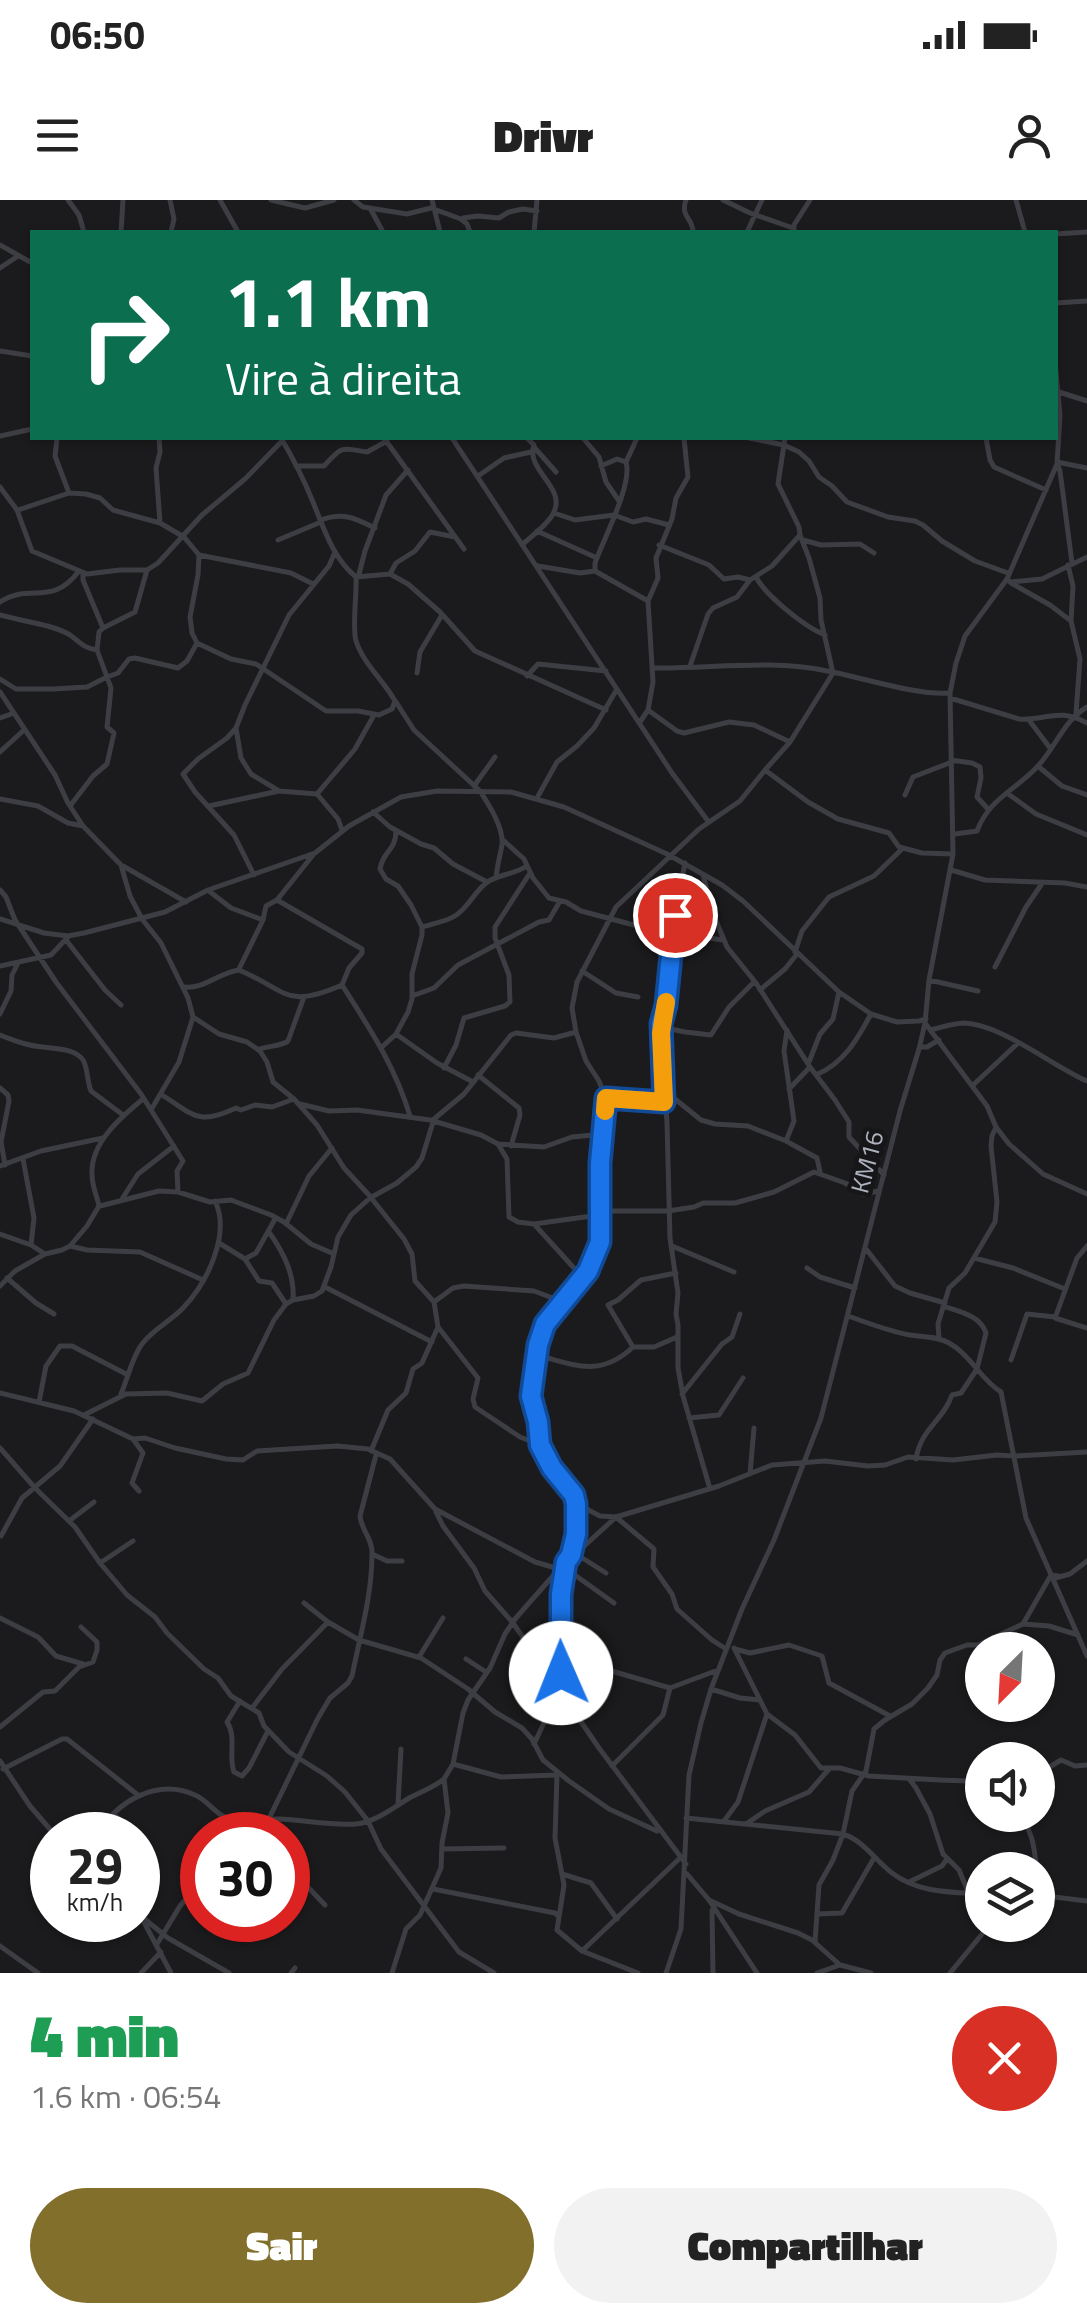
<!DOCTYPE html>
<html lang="pt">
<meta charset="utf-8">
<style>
body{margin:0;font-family:"Titillium Web",sans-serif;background:#f2f2f2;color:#222;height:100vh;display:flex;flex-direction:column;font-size:38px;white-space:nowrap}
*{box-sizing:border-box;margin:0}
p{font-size:32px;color:#767676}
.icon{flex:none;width:55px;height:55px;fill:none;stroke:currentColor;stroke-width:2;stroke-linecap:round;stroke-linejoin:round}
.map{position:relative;height:1773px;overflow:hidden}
.panel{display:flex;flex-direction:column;background:#fff;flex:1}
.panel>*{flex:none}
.hud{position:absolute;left:30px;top:30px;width:1028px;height:210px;border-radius:0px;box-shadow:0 2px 8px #0004;background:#0b6e4f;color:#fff;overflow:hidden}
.needle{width:65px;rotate:204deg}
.fabs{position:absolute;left:965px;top:1432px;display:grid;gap:20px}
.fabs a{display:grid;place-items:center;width:90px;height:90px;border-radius:50%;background:#fff;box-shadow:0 2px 8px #0004;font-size:50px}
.speed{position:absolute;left:30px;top:1612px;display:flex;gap:20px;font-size:50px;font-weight:700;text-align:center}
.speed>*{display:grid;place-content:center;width:130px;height:130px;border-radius:50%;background:#fff;box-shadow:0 2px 8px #0004;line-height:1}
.speed small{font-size:25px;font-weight:400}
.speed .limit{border:15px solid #d22;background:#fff;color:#111}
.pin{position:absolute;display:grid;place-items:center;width:85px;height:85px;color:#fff;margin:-42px;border:5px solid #fff;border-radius:50%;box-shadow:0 2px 10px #0007}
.me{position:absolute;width:110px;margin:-55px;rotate:359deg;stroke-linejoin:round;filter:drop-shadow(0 0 8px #0008)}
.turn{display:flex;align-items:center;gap:35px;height:210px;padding:0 30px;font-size:45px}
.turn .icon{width:130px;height:130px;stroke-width:2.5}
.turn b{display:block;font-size:70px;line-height:85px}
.round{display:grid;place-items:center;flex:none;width:105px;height:105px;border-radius:52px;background:#f2f2f2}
.summary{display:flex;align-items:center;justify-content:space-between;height:170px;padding:0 30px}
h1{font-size:60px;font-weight:800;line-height:75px;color:#1e9e55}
.primary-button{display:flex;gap:20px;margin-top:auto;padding:20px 30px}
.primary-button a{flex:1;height:115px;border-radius:60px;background:#826f2c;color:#fff;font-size:40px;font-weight:800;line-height:115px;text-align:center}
.primary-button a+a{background:#f2f2f2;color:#222}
.status{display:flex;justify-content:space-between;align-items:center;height:70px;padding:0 50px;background:#fff;direction:ltr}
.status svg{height:28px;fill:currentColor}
header{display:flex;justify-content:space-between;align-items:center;height:130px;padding:0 30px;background:#fff;font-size:45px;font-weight:800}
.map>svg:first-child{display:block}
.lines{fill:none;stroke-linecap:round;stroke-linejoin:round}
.minor{stroke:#3d3e44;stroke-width:5}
.route-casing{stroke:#114b97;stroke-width:25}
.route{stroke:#1a73e8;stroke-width:18}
.slow{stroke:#f59e0b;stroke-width:18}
.labels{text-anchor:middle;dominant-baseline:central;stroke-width:9;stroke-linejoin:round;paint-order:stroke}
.street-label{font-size:25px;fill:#adb0bd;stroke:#161618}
</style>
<div class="status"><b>06:50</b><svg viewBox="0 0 49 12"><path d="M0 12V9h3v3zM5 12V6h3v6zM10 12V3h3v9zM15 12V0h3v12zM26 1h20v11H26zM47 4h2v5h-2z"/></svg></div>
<header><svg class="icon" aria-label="menu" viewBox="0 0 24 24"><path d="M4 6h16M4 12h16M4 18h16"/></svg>Drivr<svg class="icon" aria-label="person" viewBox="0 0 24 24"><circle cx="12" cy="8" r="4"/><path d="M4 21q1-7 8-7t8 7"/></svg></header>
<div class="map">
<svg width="1087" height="1773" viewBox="0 0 1087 1773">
<rect width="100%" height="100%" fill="#1b1b1d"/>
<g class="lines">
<path class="minor" d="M68 0 79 15 84 32
M170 0 174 19 171 32
M220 0 238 32
M271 0 305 8 334 0
M354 0 363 7 407 14 431 8 461 19 467 24 470 32
M432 0 440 32
M686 0C680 17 693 18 693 32
M723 0 750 13 793 28
M1016 0 1025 32
M370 8 383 32
M463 18 478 16 499 18 509 12 523 9 537 11
M121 32 123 0
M534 32 537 0
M747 32 762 0
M794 32V25L810 0
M1055 34 1087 32
M0 45 32 63
M0 68 18 56
M1055 103 1087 101
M0 151 32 156
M1059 192 1087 201
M0 236 32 229
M57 238 55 256 69 293
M159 238 160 252 156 268 160 323 184 337 199 355 291 373 313 384
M281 238C293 258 304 280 313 302 324 329 333 358 356 377L390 374 408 384 440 412 475 451 606 510
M384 238 464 349
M452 238 672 573 708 621
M583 238 599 257 606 282 619 301
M749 238 784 245 799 252 809 261 819 277 832 286 847 302 888 317 915 321 923 325 942 341 975 361 1008 373
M986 238 990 260 994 267 1046 290
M534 247 556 272
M626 262 637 238
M1057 262 1087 268
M1057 264 1060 271 1072 363
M296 266H324C343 245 341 248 367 252L387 241
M478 276 504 258 531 252
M0 287 17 310 32 351 87 374 120 370H147
M18 310 69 293 86 294 100 298 113 310 160 323
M554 313 575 320 614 315 633 322 646 319 669 325
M321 320C343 312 355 318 375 328
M537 331 597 358
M278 340 321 322
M803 340 821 345 860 344 874 353
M523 344C533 335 547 325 553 314 568 287 525 271 534 245L527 238
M659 345 709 365 724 379 738 377 750 380
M199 355 198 375 190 417 192 433 197 443 231 459 256 464 326 511H358L379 515 392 509 395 501C384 481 363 463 356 441 352 428 357 393 356 377
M1068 365 1073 386 1071 421 1080 459 1076 513
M538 366 580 373 595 371V363C603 340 633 284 626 262L617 259 601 266
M595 371 648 401
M83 373V380L103 428 99 432 97 450 107 477 118 473 129 459 135 458 178 468 187 461 197 443
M359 374 365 351 386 295 408 270
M390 374 396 363 415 351 430 332 455 337
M756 377C766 396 805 427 825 435
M1007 379 1010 382 1042 379 1087 357
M1011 383 1050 405 1071 421
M0 402C30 382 51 408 79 371
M0 415C20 421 52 424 70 435 80 442 83 448 97 450
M103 428 135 412 147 370 158 363 202 315 245 279 283 240
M690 466 708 414 713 408 737 397 750 380 772 366 800 335 799 327 778 284 785 238
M654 468C710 469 771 459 827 471 861 477 917 496 950 493
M417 473 420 452 442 415
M527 476 538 464 606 471
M0 479 16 489H53L87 487 107 477 111 488 107 527 114 533 107 564 93 576 70 606
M0 492 55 575 68 603 83 626 121 665 130 696 142 719 161 743 188 798 193 817 179 862 151 910
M950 498 1019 519C1046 521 1058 507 1087 523
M396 502 414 530 480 591C489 605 504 628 502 645 500 656 497 666 496 678
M648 510 677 531 684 533 729 522 754 525 790 542
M0 518 14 513
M1029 520 1050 548
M640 522 648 510 653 482 648 401 658 378 656 358 672 319 676 298 688 277 684 238
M236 528 241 558 251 574 279 591 317 594
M0 552 24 530
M951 560 972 563 980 567 981 578 977 597 988 609
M1039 567 1062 586 1087 595
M765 570 808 602 838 619 889 633 899 647 922 653 953 654
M474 586 495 557
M1007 593 1036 614 1087 635
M905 595 913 577 952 562
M537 598 557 562 577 546 594 528 617 489
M0 599 38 606 68 623 83 626
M209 606 279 591
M373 612 390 627 421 644 434 648 453 664 487 682
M342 630 338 619 317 594 355 549 374 515
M955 634 977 631C989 599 1014 591 1036 568 1056 548 1062 522 1087 507
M503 640 524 659 533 678 549 698 566 702 581 711 649 729 723 740
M685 663 675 715 666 805 661 833 667 923 670 1038 678 1093 676 1114 678 1125V1168L683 1196 710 1289
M123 666 186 702
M951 670 985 680 1065 683 1087 687
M254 675 234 635 195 592 183 574 198 559 227 538 236 528 245 505 289 415 329 366 335 352
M703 675 714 716 727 747 756 783 810 867 835 900 849 922V937L884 975
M0 690 6 697 15 720 56 782 141 894 183 961 177 971 178 992
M209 691 231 708 263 720
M0 719 44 733 68 736 84 733 165 712 208 690 315 653 349 626 401 597 437 591 511 592 564 607 667 654 722 685 743 701 839 792 871 814 897 822 919 821 926 819
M422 727C434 723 451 721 460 712 471 703 477 688 489 681 501 674 515 674 527 666
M66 740 105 790 121 805
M795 752 802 731 829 697 874 676 902 649
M0 766 51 755 68 737
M995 767 1026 707 1041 685
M239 769 263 720 266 706 277 700 313 655
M582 771 616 793 638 797
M929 780 978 791
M342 785C370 829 395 866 410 916
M184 787C205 789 218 773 239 770 287 790 285 810 342 785L349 768 362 753V749L277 700
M760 790 785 769 797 754
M412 796 434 788 458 765 539 722 549 720 560 701
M0 814 11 791 12 775 18 763
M193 817 219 834 247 842 260 851 267 862 273 882 294 899 317 925 344 968 368 994 404 1039 412 1054 415 1081 434 1102 438 1127 478 1178 473 1199 475 1207 520 1237 540 1245
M925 823 987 906 996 927 1009 944 1043 974 1087 994
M661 827 685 832 711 835 729 807 754 782
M931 830C941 827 952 824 963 823 1000 823 1052 866 1087 881
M396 834 437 863 473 882
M0 835C10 839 20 843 30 845 45 849 74 846 83 860 88 868 87 882 91 891L123 915
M382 847 396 834 408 812 412 799V774L422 735V727L411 705 398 686 386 679 380 669C383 650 396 652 396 630
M920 847H927L939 840
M260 849C268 846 282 846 288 841L304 797
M809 862 820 834 833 819 839 792
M444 868 456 845 464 818 505 806 510 802 509 775 495 738V727L530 673
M478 875 519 908 520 915 511 946
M816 875C844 863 857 840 871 814
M972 886 1017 844
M0 888 8 895 9 901 1 942 5 965
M789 889 810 867
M162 895C194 915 198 926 236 908L241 910 255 905 272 907 294 899
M607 899 664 902 675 899 701 920 715 924 748 926 786 941 817 958 820 972
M300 904 329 911 357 910 430 920 481 935 498 944 544 947 572 937 593 935 602 930
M786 941 794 921 784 851 787 830
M498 944 507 959 509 1017 518 1022 534 1024 583 1078
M23 959 34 1018 31 1045
M0 966 41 951 103 938
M122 999 138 974 174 946
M100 1006 159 991 178 992 210 1002 231 1000 271 1015 284 1022 311 1044 334 1054
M599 1011H668L694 1007 703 1003H735L774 992 814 972 845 983 864 994 879 991
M286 1024 309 976 332 948
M534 1024 599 1015
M269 1032C283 1052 295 1074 293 1100
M0 1034 31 1045 45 1054
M219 1043 245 1059 259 1081 272 1083 286 1104
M70 1046 87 1050 140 1052 203 1080
M672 1046 734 1072
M1087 1046 1077 1058 1055 1118 1087 1128
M866 1049 895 1086 910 1093 945 1103
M974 1058 1013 1068 1065 1089
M245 1059 256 1053 275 1019
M807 1068 820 1077 855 1088
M7 1078 36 1103 54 1114
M0 1086 15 1071 45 1054 62 1050 70 1046 87 1026 99 1006C97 996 92 986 92 975 90 943 121 917 143 899
M325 1087 432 1142
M434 1102 453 1088 464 1086 534 1091 558 1100 565 1099
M848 1116C868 1123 888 1131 910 1135 923 1137 936 1136 949 1143 971 1155 980 1179 1001 1192L1026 1318 1087 1456
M939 1138 938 1124 949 1088 965 1073 995 1022 997 1002 991 946 992 936 996 927
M633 1147 608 1105 618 1100 641 1080 676 1073
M537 1155C575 1165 600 1178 633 1147H654L677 1137
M1011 1160 1027 1114 1055 1117
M0 1193 74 1211 133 1239 145 1238 175 1248 226 1259 243 1260 257 1251 337 1246 368 1249 390 1259 435 1309 535 1362 559 1369
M121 1194C128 1178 132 1157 142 1144 153 1129 171 1121 183 1108 207 1083 231 1034 215 1001
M682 1194 722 1144 732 1137 740 1114
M39 1202 46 1166 60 1146H72L128 1175
M84 1215 126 1194 167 1193 202 1201 223 1184 248 1173 274 1120 286 1104 293 1100 314 1096 322 1091 331 1067 338 1037 351 1015 370 998 397 983 416 967 422 958 434 919 464 894 511 835 516 833 554 838 576 832
M689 1218 719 1215 743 1178
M133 1239 143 1253 132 1283 139 1291
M0 1248 35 1288 75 1327 100 1363 127 1395 155 1417 167 1433 204 1469 218 1478 231 1496 259 1513 264 1526 289 1552 327 1576 345 1592 368 1621 381 1649 459 1752 494 1773
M371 1251 388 1210 406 1193 413 1169 422 1163 438 1127
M916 1259C921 1228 943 1221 952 1195L961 1193 977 1169 986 1133C980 1115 960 1112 943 1106
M750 1274 754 1228
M577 1304 600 1316 616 1317 719 1286 772 1265 825 1261 868 1266 885 1265 908 1257 953 1260 997 1255 1015 1256 1087 1252
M436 1312 443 1326 474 1368 485 1391 513 1423 599 1548 686 1664
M616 1317 654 1349 653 1367 672 1394 677 1409 712 1440 726 1449
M69 1321 94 1302
M1 1336 22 1298 60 1266 93 1219
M372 1354 387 1361H402
M576 1354 606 1373
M569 1359 577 1330V1304L574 1295 553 1268 540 1245 538 1222 531 1196 538 1145 545 1125 588 1071 599 1048 602 1034 599 1011 600 963 606 899 599 881 586 861 576 832 572 808 577 782 616 707 699 629 740 601 765 570 790 542 833 473 821 420 820 398 809 358 800 335
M100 1363 133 1341
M565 1368 614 1403
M1055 1378 1070 1374 1087 1361
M304 1403 328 1422 359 1440 421 1458 468 1489 495 1512 522 1528 532 1539 543 1560 569 1581 609 1609 657 1631
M0 1418 38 1437 56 1456 83 1464
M1023 1424 1049 1426 1078 1435
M734 1448 767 1514 795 1535 821 1568H840L869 1576 940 1580 967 1581 982 1573
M735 1449 750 1453 789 1445 822 1456 829 1483 890 1516
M419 1457 443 1418
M466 1459 486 1472
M711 1489 740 1498 760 1500
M565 1497 600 1473 608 1470 670 1488 718 1470
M240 1501 227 1522C237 1537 228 1556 234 1572L242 1576 249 1568 268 1531
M252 1508 282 1469 328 1422
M0 1527 43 1492 55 1491 79 1467 93 1462 97 1450V1442L81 1427
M534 1544 560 1489 561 1400 566 1363
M0 1561 30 1606 55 1635
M453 1564 501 1577 557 1575
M612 1566 663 1515 670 1488
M3 1569 62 1539H67L138 1595
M557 1573 555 1638 564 1685 557 1730 582 1751 638 1773
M1038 1574 1061 1560 1075 1566 1087 1565
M973 1579 982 1587
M910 1580 916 1588 930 1614 943 1654 959 1670 970 1696 972 1706 982 1720
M398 1604 401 1549
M113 1614 139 1635 138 1642
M1018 1615C1032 1629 1034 1645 1036 1664L1041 1669
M686 1618 843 1634C863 1640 876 1661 892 1673 918 1693 951 1692 982 1694
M724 1621 738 1602 767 1514
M746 1624 765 1611 809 1592 829 1569
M98 1635C116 1601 157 1578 195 1595 209 1601 217 1617 233 1620 248 1622 264 1619 279 1619 304 1620 331 1626 356 1624 376 1622 394 1607 411 1597 423 1591 434 1587 444 1579
M261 1635 318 1518 330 1498 348 1483 352 1476C360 1436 372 1395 372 1354 373 1339 361 1330 360 1316L376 1255
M442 1649 504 1648
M288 1658 302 1681 325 1705
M562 1674 591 1683 617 1719
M687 1674 709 1700 757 1773
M909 1682 942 1666 947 1659
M433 1689 555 1713 559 1717
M1038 1695 1087 1701
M709 1700 739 1714 798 1733 812 1740 840 1765 871 1773
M712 1710 713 1773
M138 1711 171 1773
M817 1714 842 1713 874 1658
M142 1717 168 1738 229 1773
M91 1726 95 1720
M815 1742 819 1685 833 1660 843 1634 852 1591 866 1571 874 1529 885 1520 912 1504 928 1488 937 1475 940 1460 945 1453 967 1445H978L1023 1424 1051 1375 1058 1376
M157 1744 180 1706 202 1681
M0 1746 38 1773
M582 1751 680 1658
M141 1773 161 1752
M291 1773 295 1768
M392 1773 406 1729 420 1715 441 1668 442 1643 448 1613 444 1579 453 1564 463 1513 468 1500 490 1468 505 1434 515 1419 559 1369 616 1317
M666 1773 681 1729 689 1575 701 1523 711 1489 742 1409 774 1340 821 1218 900 911 919 849 925 823 929 780 953 654 950 493 956 463 965 436 1007 379 1057 264 1060 215 1055 161
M817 1773 840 1765
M950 1773 983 1733 986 1725"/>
</g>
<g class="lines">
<g class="route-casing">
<path id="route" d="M561 1473V1394L566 1362 571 1355 576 1334V1304L574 1295 552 1268 540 1245 538 1222 531 1196 538 1145 545 1124 588 1071 600 1042V963L606 898 664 902 661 824 666 805 675 715"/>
</g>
<use href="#route" class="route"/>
<path class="slow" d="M605 911 606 898 664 902 661 833 666 802"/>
</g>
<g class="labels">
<g class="street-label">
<text transform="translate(867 962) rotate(-75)">KM16</text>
</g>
</g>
</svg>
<div class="fabs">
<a><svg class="needle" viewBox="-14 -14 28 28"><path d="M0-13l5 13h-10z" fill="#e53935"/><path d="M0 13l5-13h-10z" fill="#767676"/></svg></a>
<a><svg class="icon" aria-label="sound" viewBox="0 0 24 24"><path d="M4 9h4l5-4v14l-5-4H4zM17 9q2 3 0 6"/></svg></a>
<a><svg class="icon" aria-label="layers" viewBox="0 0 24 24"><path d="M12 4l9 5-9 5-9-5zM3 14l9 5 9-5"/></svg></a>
</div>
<div class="speed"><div>29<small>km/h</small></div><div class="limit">30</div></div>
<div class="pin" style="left:675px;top:715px;background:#d93025"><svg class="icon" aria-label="arrive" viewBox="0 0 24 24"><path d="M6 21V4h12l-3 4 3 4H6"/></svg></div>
<svg class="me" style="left:561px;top:1473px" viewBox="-20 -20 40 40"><circle r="19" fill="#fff"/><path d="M0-13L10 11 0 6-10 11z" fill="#1a73e8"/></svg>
<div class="hud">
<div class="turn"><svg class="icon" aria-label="right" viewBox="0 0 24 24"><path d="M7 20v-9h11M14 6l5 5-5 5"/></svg><div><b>1.1 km</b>Vire à direita</div></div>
</div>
</div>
<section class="panel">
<div class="summary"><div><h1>4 min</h1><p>1.6 km · 06:54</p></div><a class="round" style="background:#d93025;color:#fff"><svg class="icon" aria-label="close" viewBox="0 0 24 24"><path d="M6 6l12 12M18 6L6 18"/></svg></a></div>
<div class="primary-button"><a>Sair</a><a>Compartilhar</a></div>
</section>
